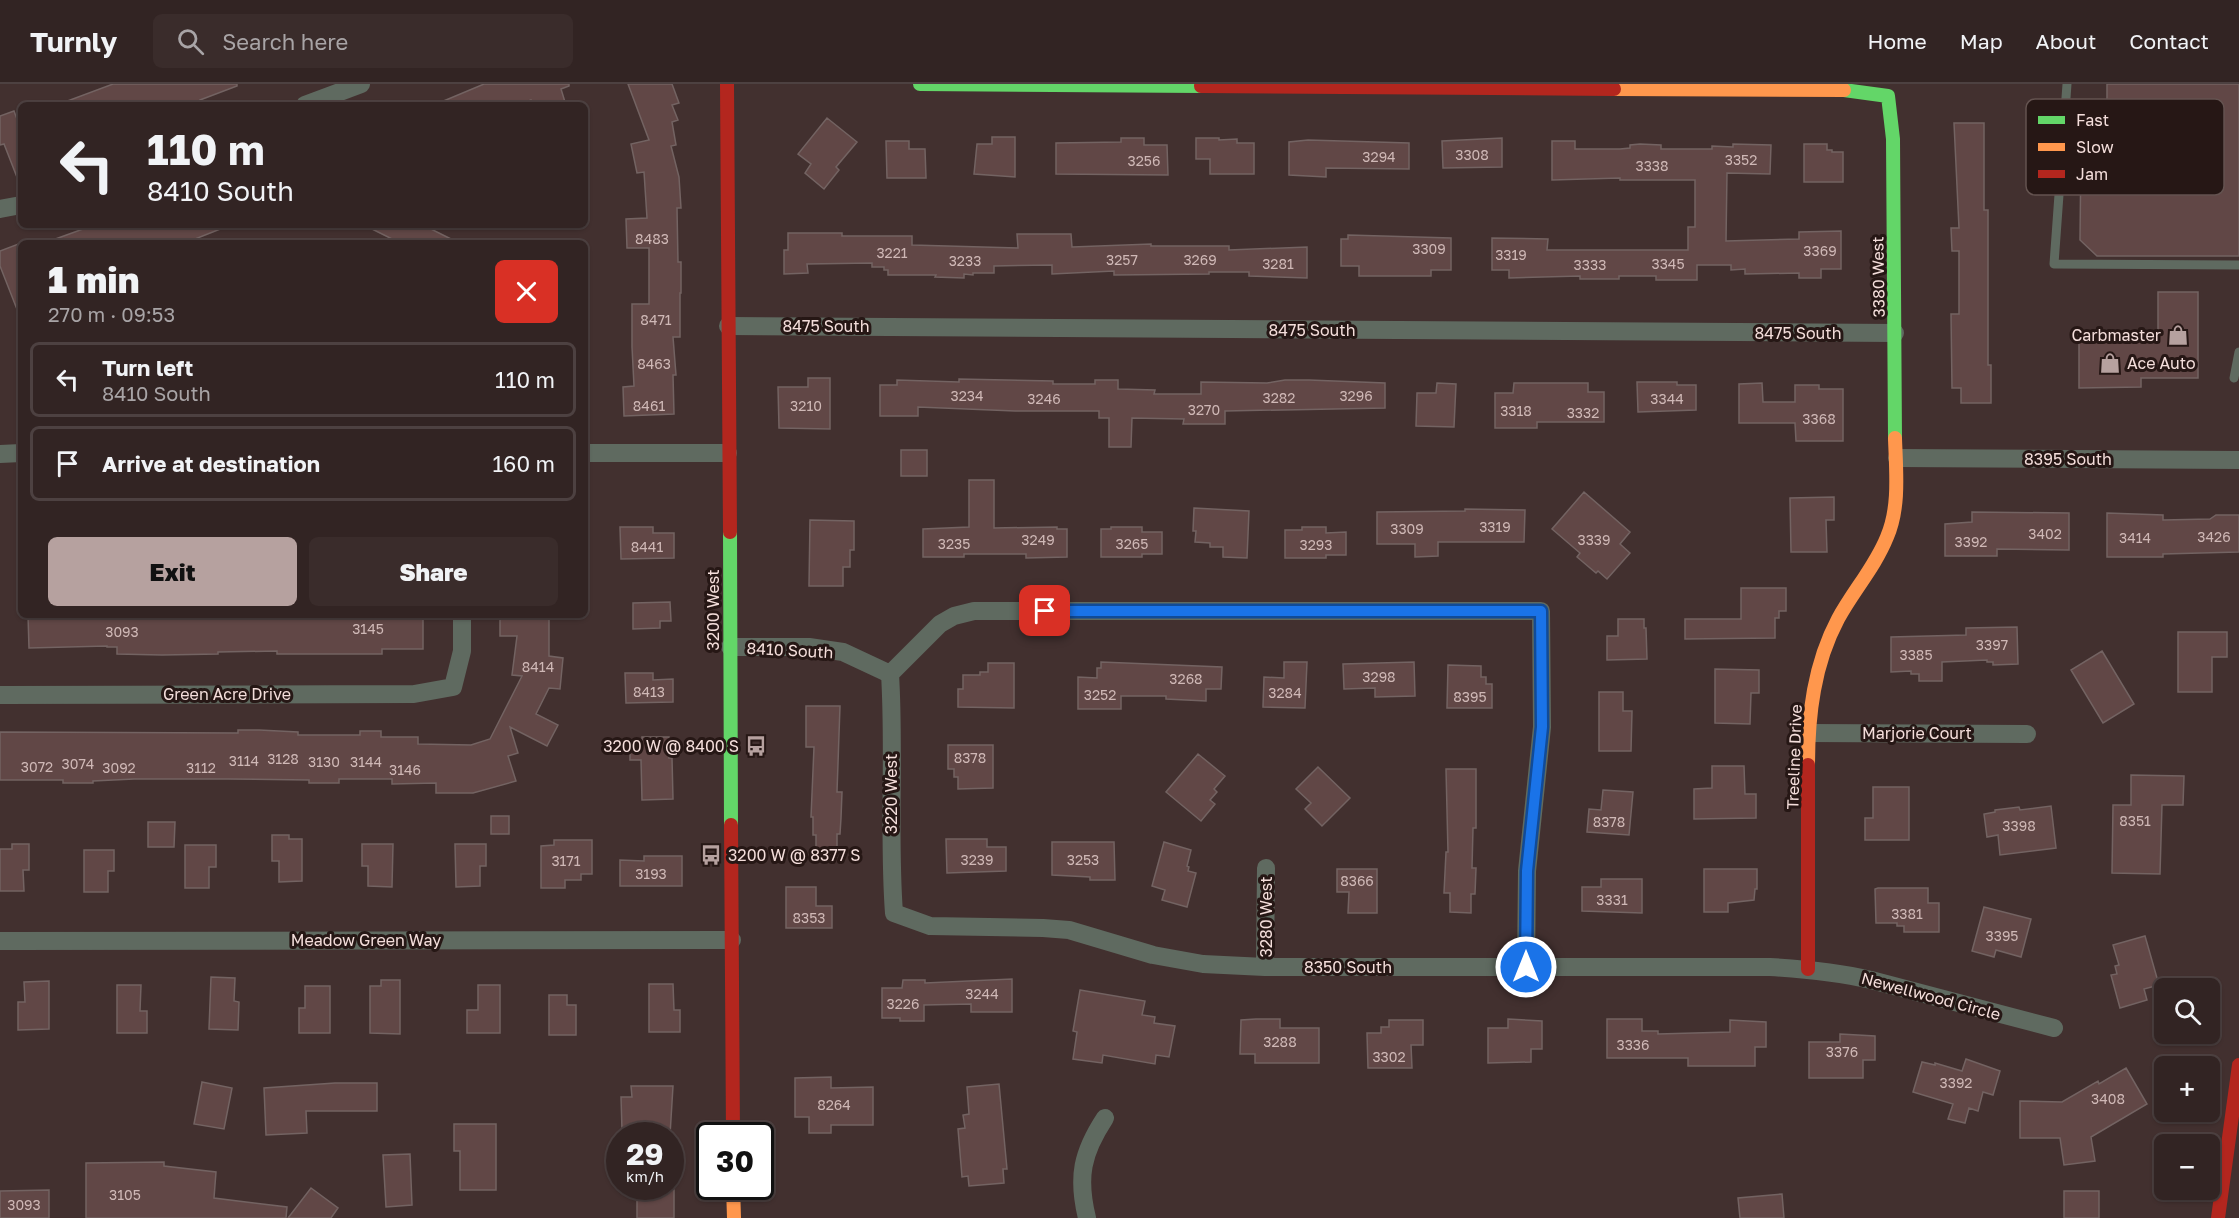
<!DOCTYPE html>
<meta charset="utf-8">
<style>
body{margin:0;font-family:"Golos Text",sans-serif;background:#3a2c2b;color:#f1f3f6;height:100vh;display:flex;flex-direction:column;font-size:22px;white-space:nowrap}
*{box-sizing:border-box;margin:0}
p{font-size:20px;color:#a8a4a6}
.icon{flex:none;width:33px;height:33px;fill:none;stroke:currentColor;stroke-width:2;stroke-linecap:round;stroke-linejoin:round}
.map{position:relative;flex:1;overflow:hidden}
.details{position:absolute;left:18px;top:156px;width:570px;height:378px;display:flex;flex-direction:column;background:#322423;border-radius:9px;box-shadow:0 2px 4px #0004,0 0 0 2px #4d4141}
.details>*{flex:none}
.top-card{position:absolute;left:18px;top:18px;width:570px;height:126px;border-radius:9px;box-shadow:0 2px 4px #0004,0 0 0 2px #4d4141;background:#322423;color:#f1f3f6;overflow:hidden}
.controls{position:absolute;left:2154px;top:894px;display:grid;gap:12px}
.controls a{display:grid;place-items:center;width:66px;height:66px;border-radius:9px;background:#322423;box-shadow:0 2px 4px #0004,0 0 0 2px #4d4141;font-size:30px}
.speed{position:absolute;left:606px;top:1038px;display:flex;gap:12px;font-size:30px;font-weight:700;text-align:center}
.speed>*{display:grid;place-content:center;width:78px;height:78px;border-radius:50%;background:#322423;box-shadow:0 2px 4px #0004,0 0 0 2px #4d4141;line-height:1}
.speed small{font-size:15px;font-weight:400}
.speed .limit{border:3px solid #111;border-radius:9px;background:#fff;color:#111}
.pin{position:absolute;display:grid;place-items:center;width:51px;height:51px;color:#fff;margin:-26px;border-radius:12px;box-shadow:0 3px 9px #0006}
.me{position:absolute;width:66px;margin:-33px;rotate:0deg;stroke-linejoin:round;filter:drop-shadow(0 0 4px #0008)}
.turn{display:flex;align-items:center;gap:21px;height:126px;padding:0 30px;font-size:27px}
.turn .icon{width:78px;height:78px;stroke-width:2.5}
.turn b{display:block;font-size:42px;line-height:51px}
.round{display:grid;place-items:center;flex:none;width:63px;height:63px;border-radius:9px;background:#3a2c2b}
.overview{display:flex;align-items:center;justify-content:space-between;height:102px;padding:0 30px}
h1{font-size:36px;font-weight:800;line-height:45px}
.primary-button{display:flex;gap:12px;margin-top:auto;padding:12px 30px}
.primary-button a{flex:1;height:69px;border-radius:9px;background:#b6a19f;color:#111;font-size:24px;font-weight:800;line-height:69px;text-align:center}
.primary-button a+a{background:#3a2c2b;color:#f1f3f6}
ul{padding:0;list-style:none}
li{display:flex;align-items:center;gap:18px;height:75px;margin:0 12px 9px;padding:0 18px;border:3px solid #4d4141;border-radius:9px}
li div{flex:1}
li b{display:block;font-size:22px}
li em{font-style:normal}
header{display:flex;align-items:center;gap:36px;box-sizing:border-box;height:84px;padding:0 30px;background:#322423;border-bottom:2px solid #4d4141}
header strong{font-size:28px}
nav{display:flex;gap:33px;margin-inline-start:auto;font-size:21px}
.search{width:420px;height:54px;background:#3a2c2b;display:flex;align-items:center;gap:15px;box-sizing:border-box;padding:0 21px;border-radius:9px;color:#a8a4a6;font-size:22px}
.map>svg:first-child{display:block}
.building{fill:#614746;stroke:#736362;stroke-width:1.5}
.lines{fill:none;stroke-linecap:round;stroke-linejoin:round}
.lane{stroke:#5f6a60;stroke-width:9}
.street{stroke:#5f6a60;stroke-width:18}
.fast{stroke:#63d668;stroke-width:14}
.slow{stroke:#ff974d;stroke-width:14}
.jam{stroke:#b3261e;stroke-width:14}
.route-casing{stroke:#114b97;stroke-width:15}
.route{stroke:#1a73e8;stroke-width:10}
.labels{text-anchor:middle;dominant-baseline:central;stroke-width:6;stroke-linejoin:round;paint-order:stroke}
.number-label{font-size:14px;fill:#cfb8b6}
.street-label{font-size:16px;fill:#f4dedb;stroke:#261715}
.poi-label{font-size:16px;fill:#f4dedb;stroke:#261715;text-anchor:end}
.key{fill:#261715;stroke:#645350;stroke-width:1.5}
.key-label{font-size:16px;fill:#f4dedb}
</style>
<header>
<strong>Turnly</strong>
<div class="search"><svg class="icon" aria-label="search" viewBox="0 0 24 24"><circle cx="10" cy="10" r="6"/><path d="M15 15l6 6"/></svg>Search here</div>
<nav><a>Home</a><a>Map</a><a>About</a><a>Contact</a></nav>
</header>
<div class="map">
<svg width="2239" height="1134" viewBox="0 0 2239 1134">
<rect width="100%" height="100%" fill="#42302f"/>
<path class="building" d="M113 0H237V2L200 16 202 21H62V19Z
M484 0H569V2L561 5 565 18 555 21H533L531 16 518 21H434Z
M628 0H672L679 19 672 21 678 36 672 38 676 61 671 62 679 93 681 124H677L678 178H681V209H680V253H673L676 291H673L674 330 624 332 623 303 634 302 632 263V220H649V164H627L626 135 647 134 644 88 637 89 631 60 649 56Z
M2107 0H2239V172H2097L2080 156 2081 65H2107Z
M14 27 21 46 20 101 4 60 0 61V32Z
M827 34 857 58 836 83 839 86 824 105 805 89 811 80 798 70Z
M1954 39H1984V126H1988V281H1991V319H1961V304H1952L1951 230H1959V167H1952L1951 144H1959Z
M992 53H1015V93L974 90 977 60H992Z
M1121 54H1144V61H1167L1168 91 1056 90V59L1121 58Z
M1196 54H1219V56L1237 55V59H1254V90H1210V75H1196Z
M1502 54V83L1443 84 1442 57Z
M1308 56 1409 59V85L1326 84V93L1289 91V58Z
M886 57H909V65H925L926 94H887Z
M1552 57H1575V65H1620L1630 64V61L1640 60 1661 61V65H1712V62L1733 63V60L1771 61 1770 90 1727 89 1726 157 1799 155V148L1841 147V185H1821V194H1799V189L1745 190V185L1731 186V181H1697V196H1656V192H1619V195H1580V192L1509 194V186H1492V154L1548 155 1547 166H1688V143H1695V96H1620V94L1552 96Z
M1804 60H1827V66H1832V68H1843V98H1804Z
M94 141H228V142L185 159H51L50 157Z
M364 141H423L459 159H400Z
M788 149H842V152H912V161L1018 164 1017 150H1071L1072 163 1151 160V162H1229V166L1307 163V194L1249 192V188H1209V190L1114 191V187L1052 190V181L994 182V189H973V191L964 190V194L935 193 936 191H888V186H884V183H872V179L807 180 808 189 784 190V166H788Z
M1348 151 1451 154V186H1431V192H1359V182H1341V155H1348Z
M21 159V232L20 233 0 182V167Z
M2158 208H2198V294H2141V303L2079 304V254L2158 253Z
M808 294H830V345L779 344 778 303H808Z
M959 295 1053 297V300H1095V296H1118V305L1155 306 1154 310H1201V298L1267 299 1285 296H1309L1385 299V324L1225 327V340H1183L1184 335 1132 334 1131 363H1109V334H1099V327H1015L918 323V332H880V301H897V296L959 298Z
M1637 298H1677V301H1696V326L1638 328Z
M1437 299 1456 300 1454 343 1416 342 1417 309H1436Z
M1514 299H1588V308H1604V338H1537V344H1495V309H1513Z
M1762 299 1763 318H1795V301H1819V305H1843V357H1796L1795 339H1739V300Z
M901 366H927V392H901Z
M969 396H994V444L1057 443V445H1067V473L1026 474V470H964V473H923V445L969 443Z
M1584 408 1630 448 1620 460 1630 469 1607 495 1598 487 1596 489 1577 473 1580 469 1552 445Z
M1834 413V436H1826L1827 468H1791L1790 414Z
M1194 424 1249 427 1247 474 1223 473V463H1210V459L1195 458 1196 447H1193Z
M1465 425 1525 426 1524 458H1438V472L1415 473V460H1377V428L1465 427Z
M1972 428 2069 429V466L1997 465V472H1945V440L1972 438Z
M2107 429 2163 431V436L2210 435 2216 431H2239V468L2163 470V473H2107Z
M810 436 854 437V466H850V483H843V502H809Z
M620 443H653V449H674V474L621 475Z
M1111 443H1142V448H1162V470H1142V473H1101V445H1111Z
M1302 443H1326V449L1346 448V471H1326V474H1285V446H1302Z
M1741 504H1786V527H1779V534H1775V554L1685 555V535H1741Z
M670 518 671 537H660V544L633 545V519Z
M28 531H423V565H382V570H277V567L218 568V570L162 571 117 570V563H107V562L29 564Z
M500 531H549V572L563 574 560 605 549 604 536 630 558 641 547 662 510 643 518 669 508 672 516 697 473 709H436V699L392 700V695H339V699H309V696L228 695H134L93 697V699H63V696H0V648L238 649V646H259L298 648V651H360V647H381V653H418V660L471 661 490 655 522 592 512 591 517 552H500Z
M1618 535H1644V544H1646L1647 575 1607 576V552H1618Z
M2017 543 2018 580 1993 581V578H1987V576L1942 578V597H1919V590H1911V587L1891 588V553L1966 551V544Z
M2178 548H2227V573H2212V608H2178Z
M2102 567 2134 620 2103 639 2071 586Z
M1101 578 1222 583 1221 605H1206V617L1166 615V612H1121V625H1078V593L1097 594V584H1101Z
M1284 578H1307L1305 624 1263 623 1264 593 1284 594Z
M1414 578 1415 612 1375 613V604L1344 605 1343 580Z
M988 579H1014V624L958 623V605H963V591H980V588H988Z
M1448 581 1481 582V593H1486V600H1492V624H1447Z
M1715 585 1759 586V609H1751L1750 640 1715 639Z
M625 589H653V596L673 595V618L626 619Z
M1599 608H1623V627H1632L1631 667H1599Z
M806 622H840L837 708H842L841 734 840 750H837V773L816 772V751H813V733H811L814 663H806Z
M642 653H669V674H672L673 715 642 716 641 676H630V658H642Z
M948 661H993V704L958 705V693H954V685H948Z
M1198 670 1225 692 1214 705 1217 708 1210 716 1215 720 1201 737 1166 708Z
M1712 682H1744L1745 710H1756V734L1694 735V705L1712 704Z
M1318 683 1350 714 1322 742 1305 725 1311 719 1296 705Z
M1446 685H1476V744H1473L1472 784H1476L1475 810H1471V829L1450 828V809H1444L1446 768H1448Z
M2131 691 2184 692 2183 721H2162L2160 790 2112 789 2113 721H2131Z
M1873 703H1909V756H1865V734H1873Z
M1603 706 1633 708 1629 751 1587 748 1589 725 1601 726Z
M2051 722 2056 764 2000 771 1998 751 1987 753 1984 730 1995 728V726L2019 723 2020 726Z
M491 732H509V750H491Z
M148 738H175L174 763H148Z
M272 751H289V755H302V797L279 798V777H272Z
M946 755H987V763H1006V787L947 789Z
M554 756H592V790H581V796H565V804H541V762L554 761Z
M1052 758H1114L1115 796H1090V793L1052 791Z
M1164 758 1191 766 1187 782 1189 783 1188 787 1196 789 1187 823 1162 816 1165 806 1152 802Z
M12 760H29V786H23L24 807H0V765H12Z
M362 760H393L392 803 368 802V782H362Z
M455 760H486V782H480V802L456 803Z
M185 761H216V783H209V804H185Z
M84 766H114V787H108V808H84Z
M644 772H682V802H620V776L644 777Z
M1337 785H1377V829H1348L1349 808H1337Z
M1704 785H1757V805H1755L1754 816 1728 819V828H1704Z
M1601 795H1642V829L1582 827V803H1601Z
M786 803H816V822H832V844H786Z
M1878 804H1928V819H1939V848H1904V842H1897V839H1876L1875 805Z
M1984 823 2031 835 2021 873 1996 866 1994 873 1972 867Z
M2145 852 2159 901 2144 905 2147 916 2120 924 2111 891 2117 890 2115 882 2119 881 2113 861Z
M211 893 235 894 234 917 239 918 238 946 209 945Z
M1012 895V928H971V920L924 921V937H900V934H882V904H902L903 896H925V899Z
M381 896H400V950L370 949V902H381Z
M49 897V945L18 946V918H25L24 898Z
M649 900H673L674 926H680V948H649Z
M117 901H141L140 927H147V949H117Z
M478 901H500V949H467V926H478Z
M305 902H330V949H299V924H305Z
M1080 906 1145 917 1142 931 1155 933 1154 939 1175 942 1169 973 1156 971 1155 980 1103 971 1102 979 1073 975 1077 948 1073 947Z
M549 911H567V921H576V951H549Z
M1256 935H1280V944H1319V979H1255V970H1240L1241 936Z
M1508 935 1542 937V965H1531V978L1488 979V944H1508Z
M1607 935H1642V947H1658V950L1730 948V936L1766 938V963H1755V982H1688V974H1607Z
M1389 936H1423V961H1411L1412 984H1368L1367 949H1381V943H1389Z
M1840 950 1875 952V976H1863V994H1809V958H1840Z
M1966 975 2000 987 1993 1011 1983 1008 1978 1027 1969 1024 1965 1039 1948 1035 1953 1020 1913 1008 1922 978 1935 981V979L1962 987Z
M2126 984 2147 1020 2091 1053 2095 1077 2064 1081 2060 1054H2020V1017L2062 1018 2098 997 2099 1000Z
M831 993V1004L873 1003V1041H831V1049H809V1033H795V994Z
M202 998 232 1004 224 1045 194 1040Z
M335 999H377V1027H306L307 1049 266 1051 264 1004Z
M999 1000 1007 1085H1003L1004 1099 969 1102 968 1092 962 1093 958 1045 965 1044 963 1031 969 1030 967 1003Z
M631 1002H673L670 1051 632 1052V1046H622L621 1013H632Z
M454 1040H496V1106H460V1067H454Z
M410 1070 412 1121 386 1123 383 1071Z
M164 1078V1082L216 1088 214 1114 287 1123 286 1134H86V1079Z
M311 1104 338 1124 331 1134H288Z
M49 1106V1134H0V1107Z
M637 1106H674V1134H637Z
M2064 1107H2099V1134H2064Z
M1782 1110 1784 1134H1740L1738 1114Z"/>
<g class="lines">
<path class="lane" d="M2067 0 2054 180 2239 181
M2234 294 2239 268"/>
<path class="street" d="M305 21 361 0
M0 125 21 121
M728 242 1895 249
M585 369H728
M0 370 21 369
M1897 374 2239 376
M730 563H809L843 568 890 590 940 540 954 532 974 527H1541L1542 643 1527 787 1526 883
M890 590C895 670 888 749 894 829L930 842 1043 844 1069 846 1153 871 1203 880 1265 883H1770C1804 885 1837 888 1871 896L2054 944
M0 611 414 610 453 603 462 567V531
M1808 649 2027 650
M0 857 732 856
M1265 883 1266 784
M1087 1134C1077 1093 1082 1069 1105 1034"/>
<path class="fast" d="M920 0 1201 2
M1844 6 1888 12 1893 55 1895 354
M730 448 731 741"/>
<path class="slow" d="M1614 5 1844 6
M1808 681C1808 631 1814 580 1838 535 1853 507 1875 483 1887 453 1900 423 1896 387 1895 354
M733 1102 734 1134"/>
<path class="jam" d="M727 0 730 448
M1201 2 1614 5
M1808 681V885
M731 741 733 1052
M2218 1134 2239 981"/>
</g>
<g class="lines">
<g class="route-casing">
<path id="route" d="M1045 527H1541L1542 643 1527 787 1526 883"/>
</g>
<use href="#route" class="route"/>
</g>
<defs>
<g id="shop-bare" transform="scale(1.62)"><path d="M-5-2.5h2.3a2.7 3.5 0 0 1 5.4 0H5L5.5 6h-11ZM-1.5-2.5h3a1.5 2.3 0 0 0-3 0Z" fill="#b6a19f" stroke="#261715" stroke-width="2.5" paint-order="stroke"/></g>
<g id="bus-bare" transform="scale(1.62)"><path d="M-5-6H5V4H4V6H2V4H-2V6H-4V4H-5ZM-3.5-4V0h7V-4ZM-3.5 1.2v1.5H-2V1.2ZM2 1.2v1.5H3.5V1.2Z" fill="#b6a19f" stroke="#261715" stroke-width="2.5" paint-order="stroke"/></g>
</defs>
<g fill-rule="evenodd">
<use href="#shop-bare" x="2178" y="251"/>
<use href="#shop-bare" x="2110" y="279"/>
<use href="#bus-bare" x="756" y="662"/>
<use href="#bus-bare" x="711" y="771"/>
</g>
<g class="labels">
<g class="number-label">
<text x="1472" y="70">3308</text>
<text x="1379" y="72">3294</text>
<text x="1741" y="75">3352</text>
<text x="1144" y="76">3256</text>
<text x="1652" y="81">3338</text>
<text x="652" y="154">8483</text>
<text x="1429" y="164">3309</text>
<text x="1820" y="166">3369</text>
<text x="892" y="168">3221</text>
<text x="1511" y="170">3319</text>
<text x="1122" y="175">3257</text>
<text x="1200" y="175">3269</text>
<text x="965" y="176">3233</text>
<text x="1278" y="179">3281</text>
<text x="1668" y="179">3345</text>
<text x="1590" y="180">3333</text>
<text x="656" y="235">8471</text>
<text x="654" y="279">8463</text>
<text x="967" y="311">3234</text>
<text x="1356" y="311">3296</text>
<text x="1279" y="313">3282</text>
<text x="1044" y="314">3246</text>
<text x="1667" y="314">3344</text>
<text x="649" y="321">8461</text>
<text x="806" y="321">3210</text>
<text x="1204" y="325">3270</text>
<text x="1516" y="326">3318</text>
<text x="1583" y="328">3332</text>
<text x="1819" y="334">3368</text>
<text x="1495" y="442">3319</text>
<text x="1407" y="444">3309</text>
<text x="2045" y="449">3402</text>
<text x="2214" y="452">3426</text>
<text x="2135" y="453">3414</text>
<text x="1038" y="455">3249</text>
<text x="1594" y="455">3339</text>
<text x="1971" y="457">3392</text>
<text x="954" y="459">3235</text>
<text x="1132" y="459">3265</text>
<text x="1316" y="460">3293</text>
<text x="647" y="462">8441</text>
<text x="368" y="544">3145</text>
<text x="122" y="547">3093</text>
<text x="1992" y="560">3397</text>
<text x="1916" y="570">3385</text>
<text x="538" y="582">8414</text>
<text x="1379" y="592">3298</text>
<text x="1186" y="594">3268</text>
<text x="649" y="607">8413</text>
<text x="1285" y="608">3284</text>
<text x="1100" y="610">3252</text>
<text x="1470" y="612">8395</text>
<text x="970" y="673">8378</text>
<text x="283" y="674">3128</text>
<text x="244" y="676">3114</text>
<text x="324" y="677">3130</text>
<text x="366" y="677">3144</text>
<text x="78" y="679">3074</text>
<text x="37" y="682">3072</text>
<text x="119" y="683">3092</text>
<text x="201" y="683">3112</text>
<text x="405" y="685">3146</text>
<text x="2135" y="736">8351</text>
<text x="1609" y="737">8378</text>
<text x="2019" y="741">3398</text>
<text x="977" y="775">3239</text>
<text x="1083" y="775">3253</text>
<text x="566" y="776">3171</text>
<text x="651" y="789">3193</text>
<text x="1357" y="796">8366</text>
<text x="1612" y="815">3331</text>
<text x="1907" y="829">3381</text>
<text x="809" y="833">8353</text>
<text x="2002" y="851">3395</text>
<text x="982" y="909">3244</text>
<text x="903" y="919">3226</text>
<text x="1280" y="957">3288</text>
<text x="1633" y="960">3336</text>
<text x="1842" y="967">3376</text>
<text x="1389" y="972">3302</text>
<text x="1956" y="998">3392</text>
<text x="2108" y="1014">3408</text>
<text x="834" y="1020">8264</text>
<text x="125" y="1110">3105</text>
<text x="24" y="1120">3093</text>
</g>
<g class="street-label">
<text transform="translate(1878 193) rotate(-91)">3380 West</text>
<text x="826" y="242">8475 South</text>
<text x="1312" y="246">8475 South</text>
<text x="1798" y="249">8475 South</text>
<text x="2068" y="375">8395 South</text>
<text transform="translate(713 526) rotate(-90)">3200 West</text>
<text transform="translate(790 566) rotate(3)">8410 South</text>
<text x="227" y="610">Green Acre Drive</text>
<text x="1917" y="649">Marjorie Court</text>
<text transform="translate(1794 673) rotate(-88)">Treeline Drive</text>
<text transform="translate(891 710) rotate(-90)">3220 West</text>
<text transform="translate(1266 833) rotate(-90)">3280 West</text>
<text x="366" y="856">Meadow Green Way</text>
<text x="1348" y="883">8350 South</text>
<text transform="translate(1931 912) rotate(15)">Newellwood Circle</text>
</g>
<g class="poi-label">
<text x="2161" y="251">Carbmaster</text>
<text x="2127" y="279" text-anchor="start">Ace Auto</text>
<text x="739" y="662">3200 W @ 8400 S</text>
<text x="728" y="771" text-anchor="start">3200 W @ 8377 S</text>
</g>
</g>
<rect x="2026" y="15" width="198" height="96" rx="9" class="key"/>
<rect x="2038" y="32" width="27" height="8" fill="#63d668"/>
<rect x="2038" y="59" width="27" height="8" fill="#ff974d"/>
<rect x="2038" y="86" width="27" height="8" fill="#b3261e"/>
<g class="key-label">
<text x="2076" y="42">Fast</text>
<text x="2076" y="69">Slow</text>
<text x="2076" y="96">Jam</text>
</g>
</svg>
<div class="controls">
<a><svg class="icon" aria-label="search" viewBox="0 0 24 24"><circle cx="10" cy="10" r="6"/><path d="M15 15l6 6"/></svg></a>
<a>+</a>
<a>−</a>
</div>
<div class="speed"><div>29<small>km/h</small></div><div class="limit">30</div></div>
<div class="pin" style="left:1045px;top:527px;background:#d93025"><svg class="icon" aria-label="arrive" viewBox="0 0 24 24"><path d="M6 21V4h12l-3 4 3 4H6"/></svg></div>
<svg class="me" style="left:1526px;top:883px" viewBox="-20 -20 40 40"><circle r="17" fill="#1a73e8" stroke="#fff" stroke-width="3"/><path d="M0-11L8 9 0 5-8 9z" fill="#fff"/></svg>
<div class="top-card">
<div class="turn"><svg class="icon" aria-label="left" viewBox="0 0 24 24"><path d="M17 20v-9H6M10 6l-5 5 5 5"/></svg><div><b>110 m</b>8410 South</div></div>
</div>
<section class="details">
<div class="overview"><div><h1>1 min</h1><p>270 m · 09:53</p></div><a class="round" style="background:#d93025;color:#fff"><svg class="icon" aria-label="close" viewBox="0 0 24 24"><path d="M6 6l12 12M18 6L6 18"/></svg></a></div>
<ul>
<li><svg class="icon" aria-label="left" viewBox="0 0 24 24"><path d="M17 20v-9H6M10 6l-5 5 5 5"/></svg><div><b>Turn left</b><p>8410 South</p></div><em>110 m</em></li>
<li><svg class="icon" aria-label="arrive" viewBox="0 0 24 24"><path d="M6 21V4h12l-3 4 3 4H6"/></svg><div><b>Arrive at destination</b></div><em>160 m</em></li>
</ul>
<div class="primary-button"><a>Exit</a><a>Share</a></div>
</section>
</div>
